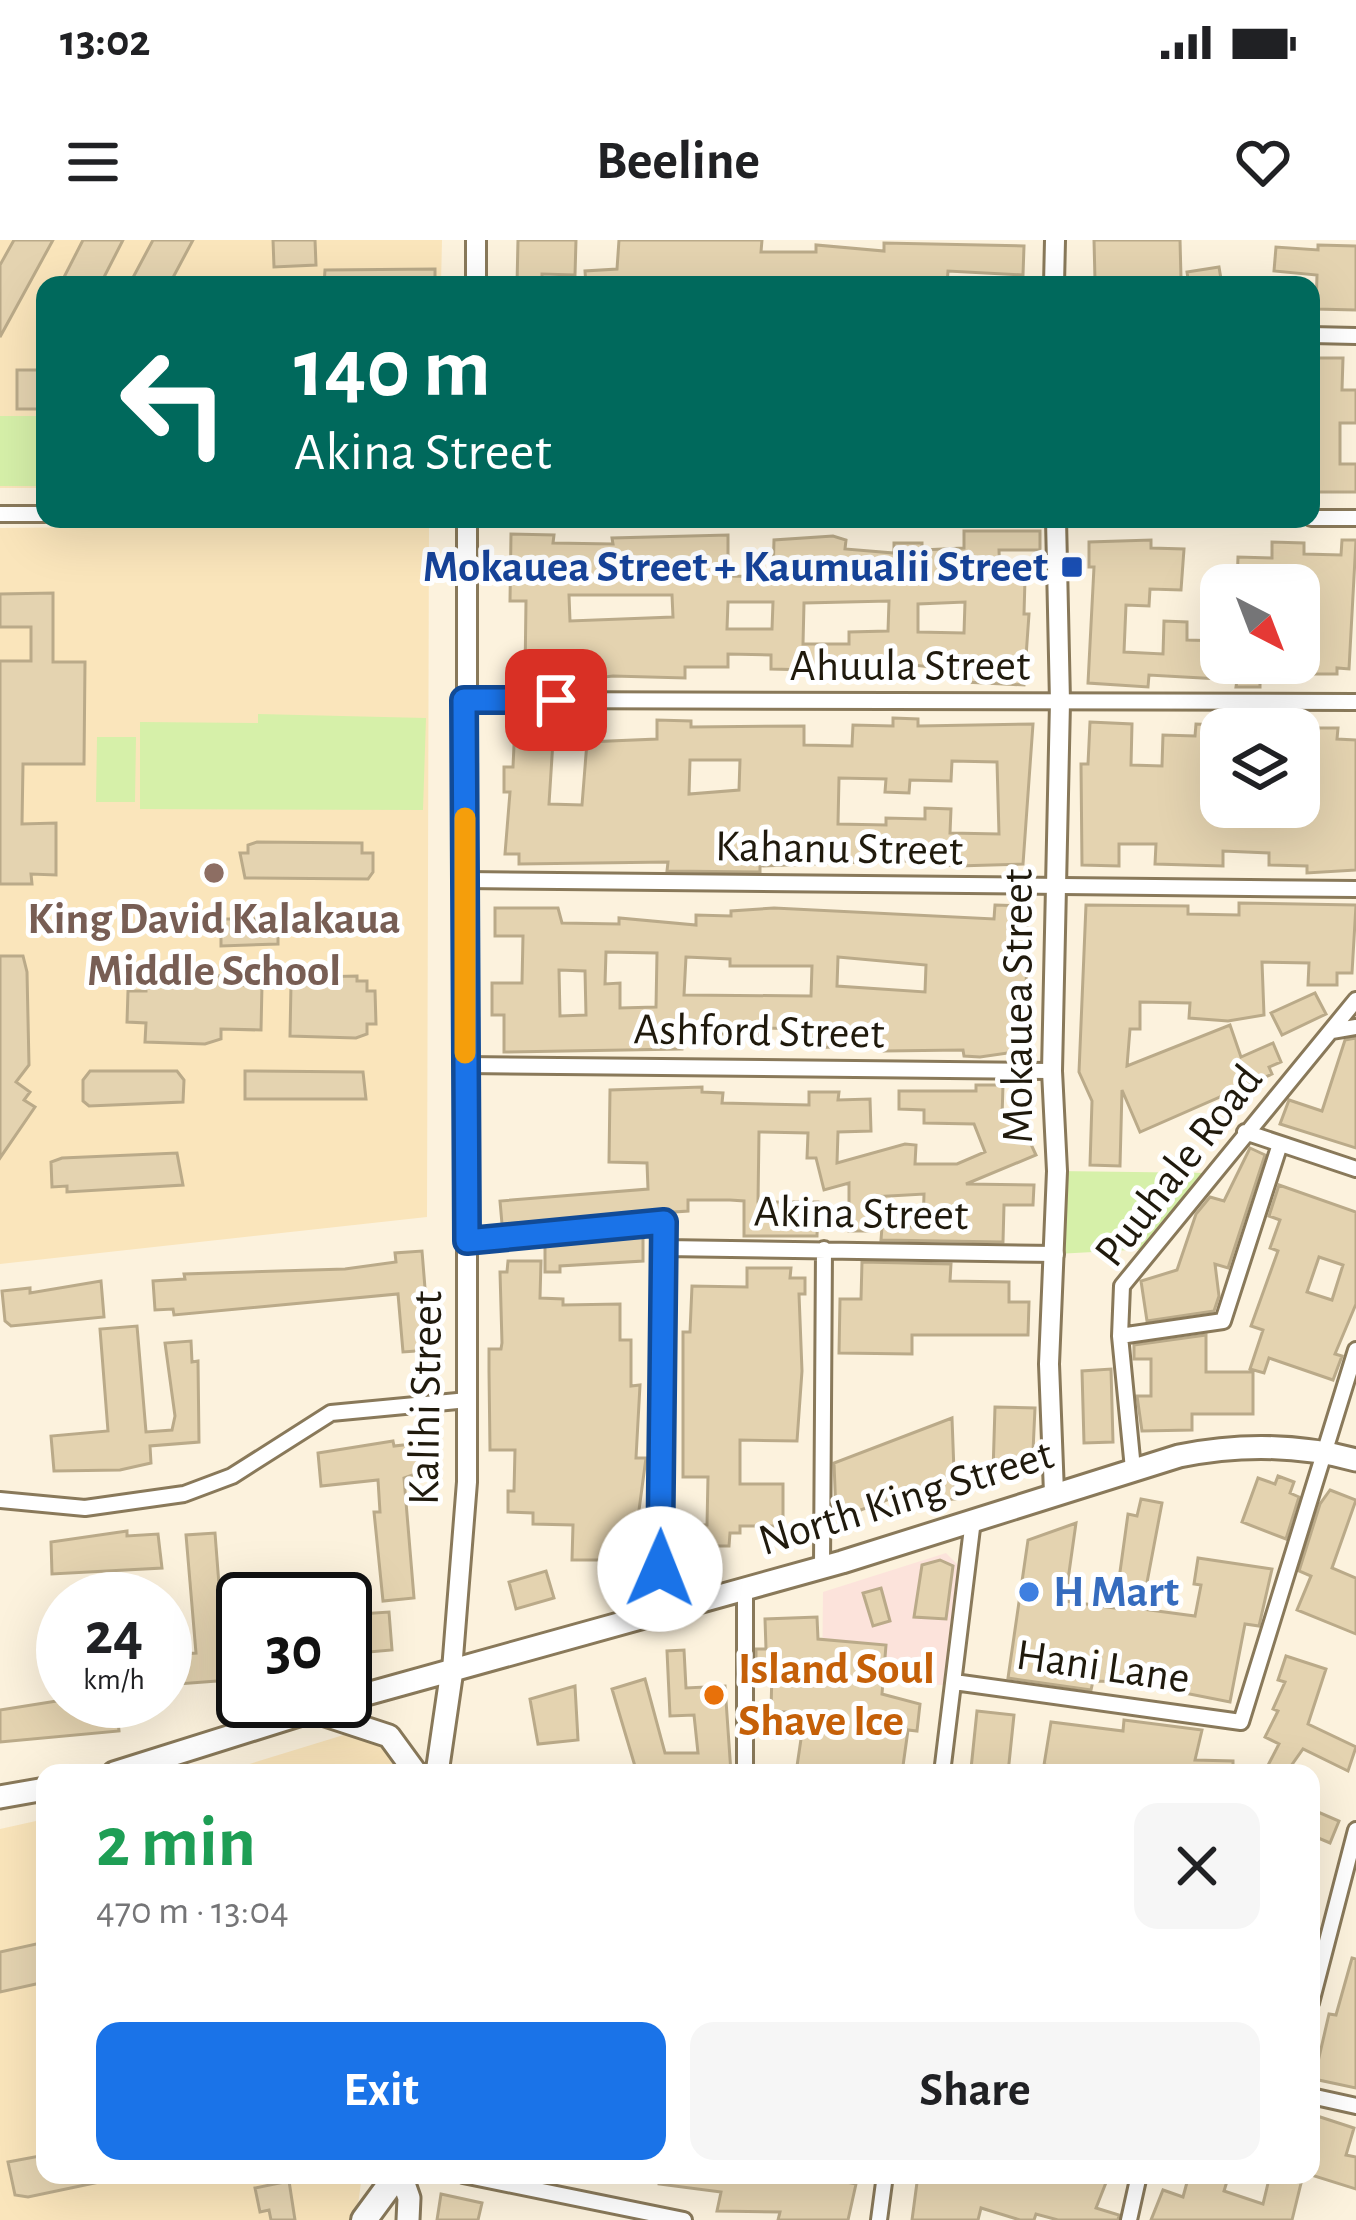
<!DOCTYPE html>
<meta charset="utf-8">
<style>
body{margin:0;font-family:"Alegreya Sans",sans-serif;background:#f6f6f6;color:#202124;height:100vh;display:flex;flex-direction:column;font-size:45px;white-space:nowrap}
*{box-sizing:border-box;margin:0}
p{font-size:39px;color:#757577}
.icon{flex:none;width:66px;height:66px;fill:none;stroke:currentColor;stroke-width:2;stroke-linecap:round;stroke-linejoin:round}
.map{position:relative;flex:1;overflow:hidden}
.sheet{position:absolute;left:36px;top:1524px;width:1284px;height:420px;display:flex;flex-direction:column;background:#fff;border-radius:24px;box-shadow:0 12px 48px #0002}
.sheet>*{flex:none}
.guide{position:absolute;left:36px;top:36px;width:1284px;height:252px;border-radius:24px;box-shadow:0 12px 48px #0002;background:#00695c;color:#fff;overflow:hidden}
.needle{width:78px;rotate:138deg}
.controls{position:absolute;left:1200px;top:324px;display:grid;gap:24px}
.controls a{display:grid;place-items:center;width:120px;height:120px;border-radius:24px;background:#fff;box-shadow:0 12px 48px #0002;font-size:60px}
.speed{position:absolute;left:36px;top:1332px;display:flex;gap:24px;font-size:60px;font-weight:700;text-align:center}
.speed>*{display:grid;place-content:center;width:156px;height:156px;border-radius:50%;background:#fff;box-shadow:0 12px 48px #0002;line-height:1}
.speed small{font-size:30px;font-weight:400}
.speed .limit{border:6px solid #111;border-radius:18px;background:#fff;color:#111}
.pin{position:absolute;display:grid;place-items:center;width:102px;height:102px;color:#fff;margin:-51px;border-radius:24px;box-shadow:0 6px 18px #0006}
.me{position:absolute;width:132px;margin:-66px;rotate:1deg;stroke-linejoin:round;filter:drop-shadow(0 0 9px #0008)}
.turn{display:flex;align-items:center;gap:42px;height:252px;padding:0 60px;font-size:54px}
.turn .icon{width:156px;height:156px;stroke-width:2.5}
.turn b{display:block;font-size:84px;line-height:102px}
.round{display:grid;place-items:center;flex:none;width:126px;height:126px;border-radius:24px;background:#f6f6f6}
.head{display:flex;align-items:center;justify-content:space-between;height:204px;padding:0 60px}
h1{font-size:72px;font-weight:600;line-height:90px;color:#1e9e55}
.action{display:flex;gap:24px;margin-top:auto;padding:24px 60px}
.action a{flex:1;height:138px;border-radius:24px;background:#1a73e8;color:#fff;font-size:48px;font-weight:600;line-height:138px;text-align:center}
.action a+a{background:#f6f6f6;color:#202124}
.status{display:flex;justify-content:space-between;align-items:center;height:84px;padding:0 60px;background:#fff;direction:ltr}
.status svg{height:33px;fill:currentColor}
header{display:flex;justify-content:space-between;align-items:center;height:156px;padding:0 60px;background:#fff;font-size:54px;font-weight:600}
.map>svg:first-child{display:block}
.commercial{fill:#fce3db}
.built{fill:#fae5bb}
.green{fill:#d6f0a9}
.building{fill:#e4d3b0;stroke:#baaa89;stroke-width:3;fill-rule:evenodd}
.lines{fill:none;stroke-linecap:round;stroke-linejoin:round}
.street-casing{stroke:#89795a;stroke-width:20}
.secondary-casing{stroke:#89795a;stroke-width:24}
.primary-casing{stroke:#89795a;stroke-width:27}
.highway-casing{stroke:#89795a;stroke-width:30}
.street{stroke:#fff;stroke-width:14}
.secondary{stroke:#fff;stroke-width:18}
.primary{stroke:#fff;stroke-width:21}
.highway{stroke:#fff;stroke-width:24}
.route-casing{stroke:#114b97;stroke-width:30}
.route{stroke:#1a73e8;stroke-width:21}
.slow{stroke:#f59e0b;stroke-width:21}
.transit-dot{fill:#1a4fb4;stroke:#fff;stroke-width:4.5}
.education-dot{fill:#8d6e63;stroke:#fff;stroke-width:4.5}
.shop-dot{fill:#3f7fe0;stroke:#fff;stroke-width:4.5}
.food-dot{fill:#e8710a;stroke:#fff;stroke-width:4.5}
.labels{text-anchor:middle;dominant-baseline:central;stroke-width:10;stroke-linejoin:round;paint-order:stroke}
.transit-label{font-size:45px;font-weight:bold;fill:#164399;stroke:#fff;text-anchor:end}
.street-label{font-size:45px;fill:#201a0d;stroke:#fff}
.education-label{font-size:45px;font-weight:bold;fill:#785e54;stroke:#fff}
.shop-label{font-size:45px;font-weight:bold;fill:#366cbe;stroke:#fff;text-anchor:start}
.food-label{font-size:45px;font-weight:bold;fill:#c56008;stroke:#fff;text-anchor:start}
</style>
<div class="status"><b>13:02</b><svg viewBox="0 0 49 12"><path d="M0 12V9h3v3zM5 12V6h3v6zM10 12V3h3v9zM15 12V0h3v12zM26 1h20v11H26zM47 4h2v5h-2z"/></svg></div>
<header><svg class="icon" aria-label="menu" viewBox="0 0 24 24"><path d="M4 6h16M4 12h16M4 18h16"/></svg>Beeline<svg class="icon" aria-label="heart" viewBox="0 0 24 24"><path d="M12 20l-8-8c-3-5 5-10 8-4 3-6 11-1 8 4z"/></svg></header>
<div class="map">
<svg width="1356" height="1980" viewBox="0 0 1356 1980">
<rect width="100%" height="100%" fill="#fcf2dd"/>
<path class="commercial" d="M946 1313 960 1327 945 1445 822 1443 823 1352Z"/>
<path class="built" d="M0 0H442L441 45H45V248H0Z
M429 284 427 977 0 1024V288Z
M350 1493 376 1500 393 1514 402 1533H220Z
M45 1579V1935H362L356 1980H0V1589Z"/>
<path class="green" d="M0 176H38L37 246H0Z
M258 474 426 478 423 570 140 569V482L258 483Z
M97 497H136L135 562H96Z
M1057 931 1211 933 1149 1009 1056 1014Z"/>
<path class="building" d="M14 0H53L0 97V25Z
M83 0H123L100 45H60Z
M153 0H193L169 45H129Z
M273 0H315L316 25 274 27Z
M518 0H576L575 35 542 34V45H517Z
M619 0H762L761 12H816V5L884 11V3L1024 6 1023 35 948 31 947 45H586L585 31 617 29Z
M1094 0H1180L1181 38 1095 40Z
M1318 5 1356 6V70L1316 69 1317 35 1274 31 1276 7 1318 10Z
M1219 27 1222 45H1189L1187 32Z
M435 29V45H324L325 30Z
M1315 118H1343L1342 150H1356V183H1340V224H1356V252H1317Z
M17 130H45V169H17Z
M964 291H1040V310H999L1000 338 1025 339 1024 374H1029L1024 445 965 442 966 431 887 422 842 423V427L826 428V435H810V430L771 429V415L728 414V427H685V438L613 436 560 442V435L525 436 526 361H510L511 294 554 295 553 303 613 304 612 298 728 295V336L773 337 774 300 833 296 846 300 845 309 894 313V303H922V310L964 308ZM569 355H672L673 377 570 381ZM889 361 888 391 849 392V404H803L804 363ZM728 362H773L772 389H727ZM965 362 964 393 918 392V364Z
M1151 300V308L1184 309 1181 350 1150 349 1149 366 1126 365 1124 412 1163 414 1164 381 1187 382V400L1221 401V423H1260V447H1236L1237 440 1149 435 1148 447 1088 443 1094 327H1089V302Z
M1342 300H1356L1349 429 1337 428V434H1299V345H1237L1238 317 1272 318V302L1304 303V314L1341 315Z
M53 353V422H85L84 524H23L22 584 56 583V635L31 634 32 644H0V421H31V387H0V354Z
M893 478 918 479V486L1033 484 1023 624 957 626 864 617V622L760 626V632L667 631 668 622 519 624V614H505L510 552H504V527H513L515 484 554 485 549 564 582 565 587 502 657 499V480L691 481V487L804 486V505L852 506 853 485 893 486ZM690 520H740L739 550 689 554ZM952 521 997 522 999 594 950 593 951 569 925 568V579L886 578V585L838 584 839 538 886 539 885 552 909 553 910 540 951 541Z
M1090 482 1132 484 1131 525 1162 526 1163 495 1195 496 1196 484 1221 485V574L1270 575V567H1299V488H1338L1337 499 1356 500V630L1307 633V626L1269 625V613L1223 611V626L1155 624 1156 604H1119V626L1082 625 1081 524H1088Z
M257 602 362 603V613H373V632L368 639 245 638 240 613H248V605Z
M1239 663 1356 665 1352 733H1337V745H1308L1309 723 1262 722 1264 775 1228 781 1189 778 1190 763 1140 762V789H1130L1127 826 1230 785 1241 817 1273 803 1281 822 1269 827 1272 834 1140 892 1122 850 1120 926 1090 925 1092 861 1079 832 1086 665 1188 666V674L1239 675Z
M995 665 1027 666 1026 773H1016L1022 811 980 817 964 816 963 810 884 811V805L810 808 811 789 760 788V796L683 792 682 809 504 812V775H492V743H522L523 696H495V668H558L562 683 619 684V678L696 685V675L731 676V671L774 668 994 679ZM606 712 657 713 656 767 620 768V743L605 744ZM686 717 730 719V726H812L811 756 684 755ZM838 717 926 725 925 752 837 746ZM559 730 585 731 586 775 560 776Z
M221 679H278V704L221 706Z
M0 716H23L27 732 29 825 16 842 30 852 24 860 35 867 0 918Z
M157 730H205L222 737 221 745H262L261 790 221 789V799L205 804 145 802 146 783 127 782 128 751H146V732Z
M357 736V741H367V751H375L376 784H367V794L356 798 290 796 291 745 313 737Z
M1315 753 1326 774 1282 795 1271 773Z
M1356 798V908L1280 884 1289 860 1322 871 1345 800Z
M90 831H177L184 840 183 862 89 866 83 861V840Z
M245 831 363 832 366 859H245Z
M976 845H1003L1002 878 1016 872 1036 915 966 944 1034 945 1033 965H1004L1003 1002 881 1000 882 987H923L924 954 872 957V991H849V943L824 950 816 918H807L808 893 759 892 758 962H818L817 996H744V961L730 960H688V971L502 984 500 961 648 949 647 923 609 922 610 850 702 847V852L723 853 722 863 809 865V852H839L838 860 870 859 871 891 838 892 837 923 905 904 916 905 915 924H957L985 912 974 884 924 883V870L899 869V851H976Z
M1250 908 1265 915 1228 1028 1215 1024 1219 1056 1214 1071 1147 1081 1141 1041 1177 1030 1196 974 1210 957 1224 961Z
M177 913 183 945 67 952V946L52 947 51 922 62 918Z
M1279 945 1356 972V1064L1335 1114 1342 1116 1333 1140 1269 1118 1264 1133 1250 1129 1263 1090 1251 1086 1278 1011 1270 1008 1280 980 1269 976ZM1319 1017 1343 1025 1332 1060 1307 1052Z
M643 996V1021L560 1026V1032H545V1005Z
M422 1011 430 1110 403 1112 398 1054 174 1075 173 1069 155 1070 153 1041 185 1039 184 1034 345 1029 396 1022 395 1013Z
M508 1021H541L540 1058 563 1059V1065L620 1064V1100H631V1146L640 1145 636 1218H646L637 1285H631V1320H572L573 1285 533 1284V1273L508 1272V1251H514L515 1210H490L489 1131V1109H501L502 1103 500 1032H507Z
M862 1022 951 1024 950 1041 1009 1042V1062H1029L1028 1095H912V1114L839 1113 840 1059H861Z
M747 1028H791L790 1038H805V1054H799L802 1131 797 1201 740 1200V1244H783V1286H740V1293H730L729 1306H706V1327H672V1285H707L708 1237H683V1092H690L692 1046 747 1047Z
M101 1041 104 1077 11 1086 5 1081 2 1051 30 1048V1053Z
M137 1086 146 1192 172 1190 175 1176 165 1103 191 1101 192 1122 198 1121 199 1202 150 1206 151 1223 120 1230 54 1231 51 1196 108 1191 100 1089Z
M1206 1095V1132H1253V1174H1192V1190L1142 1191 1137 1156H1151V1119H1134V1105Z
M1111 1129 1113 1202 1084 1203 1082 1131Z
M995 1167 1035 1168 1032 1233 993 1232Z
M952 1178 955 1259 915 1263 910 1251 853 1273 836 1274 834 1223Z
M393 1201 394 1206 421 1203 424 1231 404 1238 414 1358 383 1361 374 1272H380L378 1240 321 1246 318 1213Z
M1278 1236 1294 1242 1290 1253 1299 1257 1286 1299 1242 1282 1258 1238 1275 1244Z
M1330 1250 1356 1260 1332 1328 1356 1338V1394L1297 1370 1311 1336 1299 1331 1320 1264Z
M1141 1259 1162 1263 1142 1369 1195 1376 1201 1345 1194 1344 1198 1318 1272 1329 1259 1386 1245 1384 1230 1462 1129 1442 1093 1441 1091 1450 1008 1438 1028 1300 1076 1283 1065 1361 1115 1368 1128 1274 1137 1276Z
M127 1291V1296L158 1294 162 1328 52 1334 51 1302Z
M215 1293 224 1410 243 1409V1439L165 1445V1415L196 1413 186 1295Z
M940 1320 953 1326 946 1379 914 1377 922 1325Z
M546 1331 554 1358 516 1369 509 1342Z
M881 1348 890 1381 873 1386 863 1353Z
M389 1372 392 1410 345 1414V1375Z
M817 1377 818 1399 886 1405 882 1454 920 1464 917 1491 908 1490 902 1533H796L805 1472H771L772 1429H756V1409H766L765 1379Z
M684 1410 686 1448 725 1446 731 1533H637L612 1449 645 1439 665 1513H698L694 1475 670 1476 667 1411Z
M1286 1416 1326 1429 1308 1484 1356 1507 1348 1531 1303 1509 1286 1533H1264L1279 1504 1265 1497 1278 1471 1273 1469 1285 1442 1278 1440Z
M575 1446 578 1500 538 1504 530 1459Z
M63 1460 116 1461 119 1491 0 1502V1470Z
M977 1471 1014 1475 1008 1533 971 1529Z
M1124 1480 1202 1490 1195 1520 1233 1521V1533H1104L1044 1525 1051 1482 1123 1491Z
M1311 1569 1339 1581 1330 1603 1311 1595Z
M45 1702V1742L0 1752V1712Z
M1352 1718 1356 1719V1848L1314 1839 1329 1774 1336 1775Z
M1311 1874 1354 1888 1346 1915 1356 1917V1949L1311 1935Z
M45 1915V1935H104V1941L28 1957 15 1955 8 1922Z
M659 1935H813L856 1944 848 1980H778L780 1972 717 1971 721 1952 659 1944Z
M918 1935H1109L1096 1968 1119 1975 1118 1980H1058L1036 1974 1034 1980H1020L981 1968 978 1980H912Z
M1189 1935H1229L1224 1951 1263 1964 1270 1935H1303L1292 1980H1151L1163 1950 1183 1957Z
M289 1941 295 1980H271L269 1970 260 1972 255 1948Z
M441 1954 482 1963 478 1980H437Z"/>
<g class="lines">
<g class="street-casing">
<path id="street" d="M1311 95 1356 96
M0 274H45
M1311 278H1356
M464 460 1356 462
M465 640 1356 649
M1332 791 1356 787
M465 825 1052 831
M1245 892 1356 929
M467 1001 664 983 659 1375
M665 1008 1056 1014
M1120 1096 1223 1081 1280 904
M1133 1229 1120 1096 1122 1046 1356 760
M0 1260 85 1268 184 1254 232 1236 331 1173 468 1160
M822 1326 824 1009
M745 1349V1533
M954 1442 1241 1482 1356 1110
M942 1533 973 1280
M1311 1763 1356 1590
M1311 1856 1356 1866
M463 1935 684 1980
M879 1980 885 1935
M1129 1980 1139 1935"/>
</g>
<g class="secondary-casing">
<path id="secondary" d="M476 45V0
M1054 45 1055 0
M1054 1253 1049 1124 1057 931 1052 831 1060 462 1056 279
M452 1430 467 1242V279"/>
</g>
<g class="primary-casing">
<path id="primary" d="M345 1460 842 1322 1179 1216C1238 1204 1297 1204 1356 1220
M313 1471 389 1496 416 1533
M114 1533 343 1461
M437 1533 452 1430
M0 1557 45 1549
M401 1935 409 1958 408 1980"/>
</g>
<g class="highway-casing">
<path id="highway" d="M364 1980 389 1946"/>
</g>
<use href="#street" class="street"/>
<use href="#secondary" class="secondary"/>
<use href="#primary" class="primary"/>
<use href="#highway" class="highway"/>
</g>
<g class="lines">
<g class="route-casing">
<path id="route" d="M556 460H464L467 1001 664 982 660 1329"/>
</g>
<use href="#route" class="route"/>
<path class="slow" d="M465 578V813"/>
</g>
<rect class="transit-dot" x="1060" y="315" width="24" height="24" rx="6"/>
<circle class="education-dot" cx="214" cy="633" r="12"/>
<circle class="shop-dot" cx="1029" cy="1352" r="12"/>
<circle class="food-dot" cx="714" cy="1455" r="12"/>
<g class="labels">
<g class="transit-label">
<text x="1048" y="327">Mokauea Street + Kaumualii Street</text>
</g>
<g class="street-label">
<text x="910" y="426">Ahuula Street</text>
<text transform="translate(839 609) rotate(1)">Kahanu Street</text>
<text transform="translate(1018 766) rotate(-90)">Mokauea Street</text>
<text transform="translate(759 792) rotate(1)">Ashford Street</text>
<text transform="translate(1179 926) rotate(-52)">Puuhale Road</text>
<text transform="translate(861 974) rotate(1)">Akina Street</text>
<text transform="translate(426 1158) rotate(-89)">Kalihi Street</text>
<text transform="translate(906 1258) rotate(-17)">North King Street</text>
<text transform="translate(1103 1427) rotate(8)">Hani Lane</text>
</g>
<g class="education-label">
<text x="214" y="679">King David Kalakaua<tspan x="214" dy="52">Middle School</tspan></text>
</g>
<g class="shop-label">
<text x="1053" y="1352">H Mart</text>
</g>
<g class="food-label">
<text x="738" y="1429">Island Soul<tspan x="738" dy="52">Shave Ice</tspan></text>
</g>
</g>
</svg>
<div class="controls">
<a><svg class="needle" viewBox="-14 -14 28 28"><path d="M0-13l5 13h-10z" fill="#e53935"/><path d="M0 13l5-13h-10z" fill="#757577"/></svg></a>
<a><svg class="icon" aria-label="layers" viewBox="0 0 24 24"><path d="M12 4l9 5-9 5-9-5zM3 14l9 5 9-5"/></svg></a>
</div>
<div class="speed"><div>24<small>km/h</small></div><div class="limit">30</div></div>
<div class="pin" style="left:556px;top:460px;background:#d93025"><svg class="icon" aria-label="arrive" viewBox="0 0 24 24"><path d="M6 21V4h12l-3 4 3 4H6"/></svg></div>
<svg class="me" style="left:660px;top:1329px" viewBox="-20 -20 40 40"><circle r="19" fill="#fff"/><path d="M0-13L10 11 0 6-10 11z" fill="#1a73e8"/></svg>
<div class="guide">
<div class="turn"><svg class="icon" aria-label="left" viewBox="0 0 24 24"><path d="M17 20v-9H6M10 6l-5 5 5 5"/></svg><div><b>140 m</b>Akina Street</div></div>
</div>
<section class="sheet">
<div class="head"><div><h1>2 min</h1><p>470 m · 13:04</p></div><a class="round"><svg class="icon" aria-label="close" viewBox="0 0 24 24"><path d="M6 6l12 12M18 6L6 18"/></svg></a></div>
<div class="action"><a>Exit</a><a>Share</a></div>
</section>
</div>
